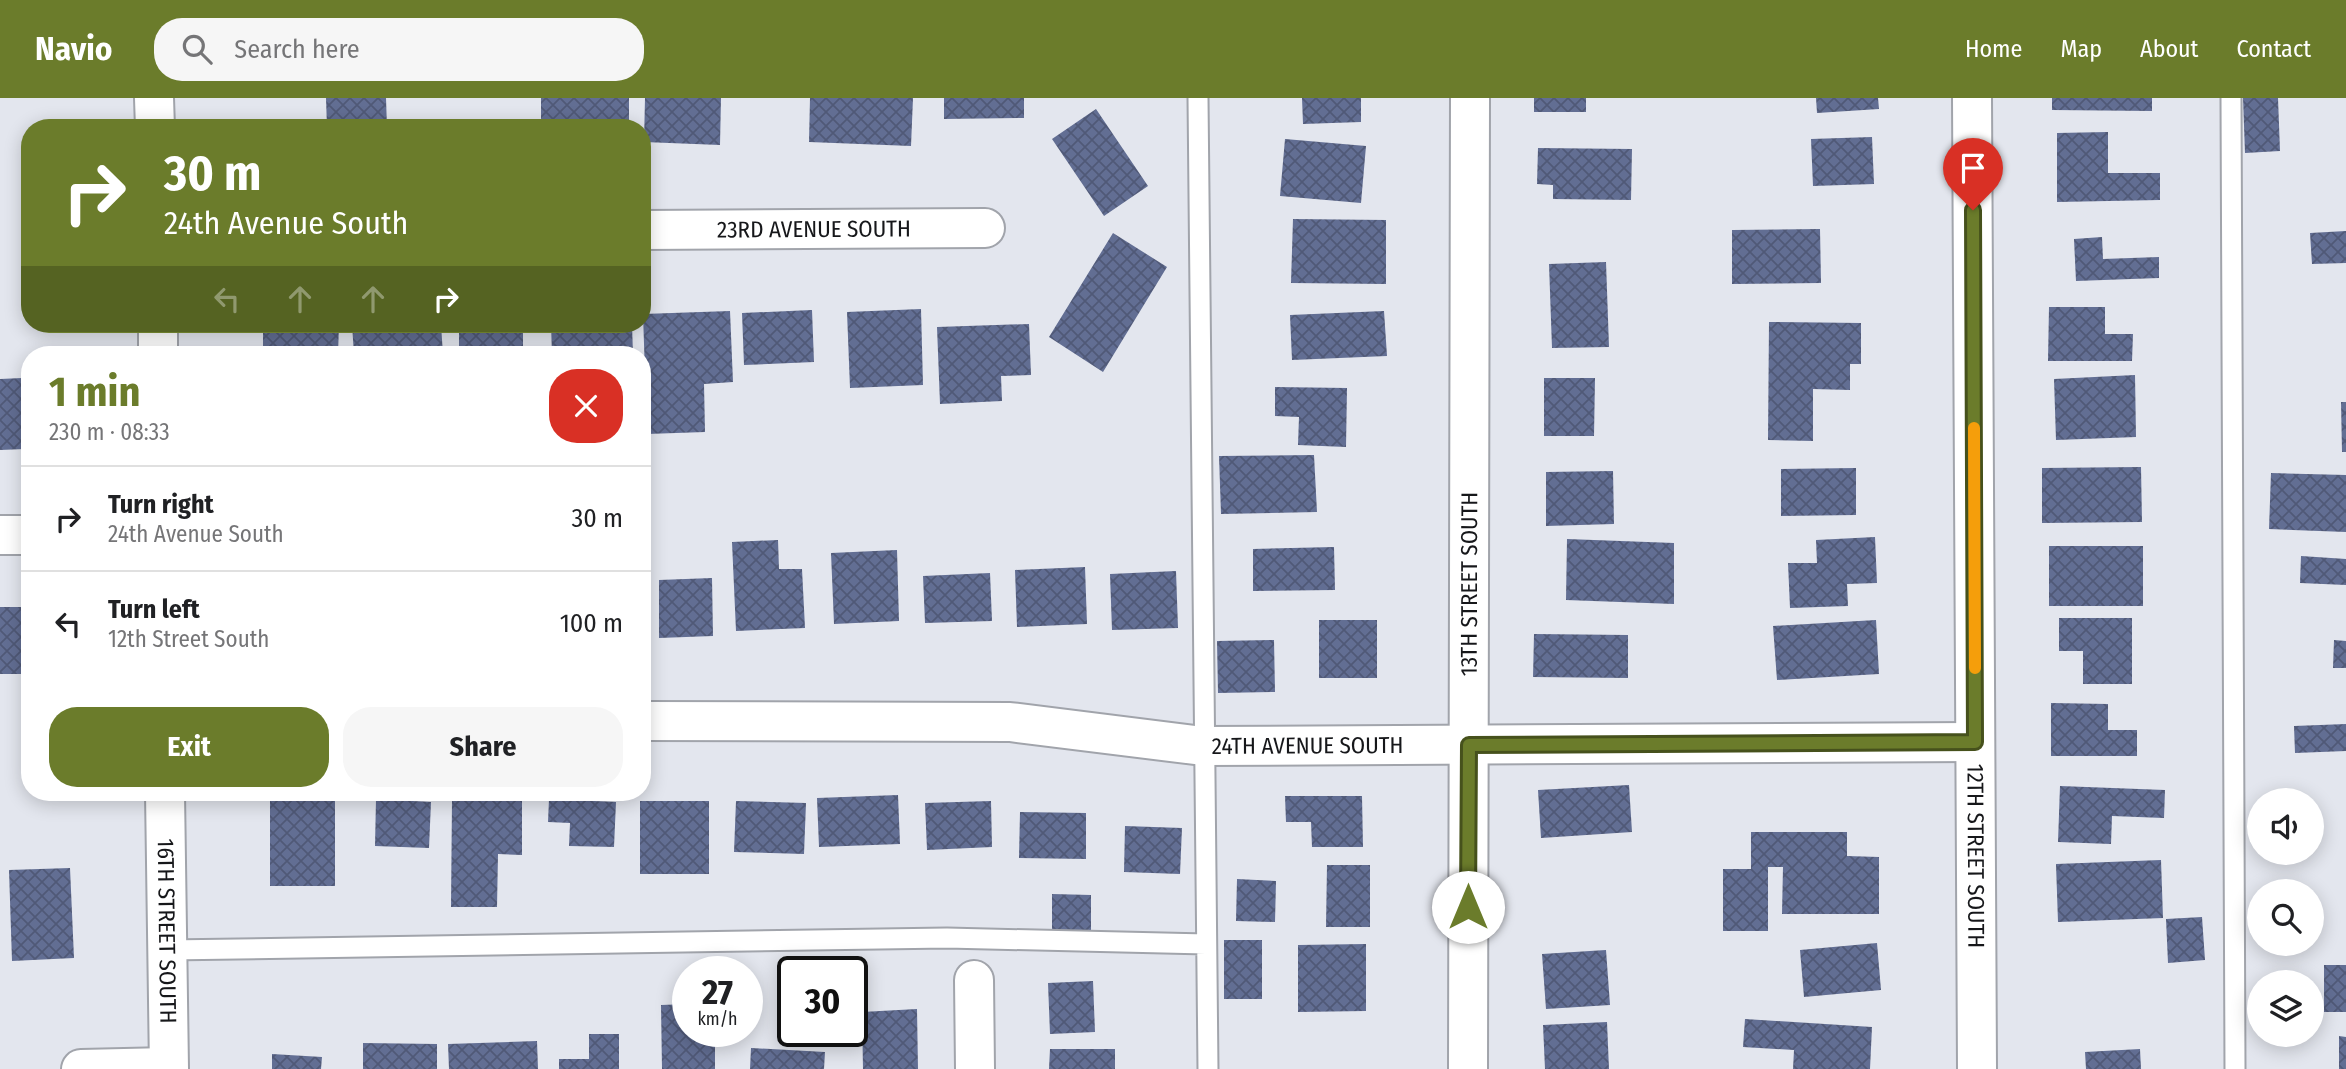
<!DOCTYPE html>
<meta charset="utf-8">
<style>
body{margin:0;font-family:"Fira Sans Condensed",sans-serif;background:#f6f6f6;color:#202124;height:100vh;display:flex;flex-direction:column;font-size:26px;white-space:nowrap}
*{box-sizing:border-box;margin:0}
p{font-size:23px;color:#757577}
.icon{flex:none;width:38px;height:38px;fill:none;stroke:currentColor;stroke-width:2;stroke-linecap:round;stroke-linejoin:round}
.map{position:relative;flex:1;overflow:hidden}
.details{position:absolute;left:21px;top:248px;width:630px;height:455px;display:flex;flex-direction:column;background:#fff;border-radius:28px;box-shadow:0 4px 18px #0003}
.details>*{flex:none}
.banner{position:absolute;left:21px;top:21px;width:630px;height:214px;border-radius:28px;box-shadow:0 4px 18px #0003;background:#6b7c2b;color:#fff;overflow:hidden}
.fabs{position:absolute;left:2247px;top:690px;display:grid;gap:14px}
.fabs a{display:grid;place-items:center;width:77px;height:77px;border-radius:50%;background:#fff;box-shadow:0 4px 18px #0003;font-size:35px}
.speed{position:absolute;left:672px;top:858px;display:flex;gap:14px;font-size:35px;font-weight:700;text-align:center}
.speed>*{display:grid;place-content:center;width:91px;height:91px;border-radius:50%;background:#fff;box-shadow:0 4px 18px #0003;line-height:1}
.speed small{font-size:18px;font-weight:400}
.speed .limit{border:4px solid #111;border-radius:10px;background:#fff;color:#111}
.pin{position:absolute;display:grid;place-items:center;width:60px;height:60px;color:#fff;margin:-72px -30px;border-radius:50% 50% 50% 0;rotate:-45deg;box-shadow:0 0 7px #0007}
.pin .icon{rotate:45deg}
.me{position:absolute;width:77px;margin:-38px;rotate:0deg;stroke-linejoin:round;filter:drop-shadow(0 0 5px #0008)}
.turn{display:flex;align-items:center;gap:24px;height:147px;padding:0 28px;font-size:32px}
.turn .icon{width:91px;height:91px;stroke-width:2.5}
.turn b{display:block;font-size:49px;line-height:60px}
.lanes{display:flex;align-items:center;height:66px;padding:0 28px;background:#0003;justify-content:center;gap:35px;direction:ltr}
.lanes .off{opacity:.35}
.round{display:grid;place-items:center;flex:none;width:74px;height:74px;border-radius:28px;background:#f6f6f6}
.headline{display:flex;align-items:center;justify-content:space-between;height:119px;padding:0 28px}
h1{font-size:42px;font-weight:700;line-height:52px;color:#6b7c2b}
.button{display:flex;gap:14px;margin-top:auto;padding:14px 28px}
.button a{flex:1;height:80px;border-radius:28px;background:#6b7c2b;color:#fff;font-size:28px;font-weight:700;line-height:80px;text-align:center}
.button a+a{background:#f6f6f6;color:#202124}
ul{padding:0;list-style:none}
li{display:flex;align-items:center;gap:21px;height:105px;padding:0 28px;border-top:2px solid #e0e0e0}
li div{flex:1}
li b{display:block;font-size:26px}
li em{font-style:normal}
header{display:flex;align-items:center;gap:42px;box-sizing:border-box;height:98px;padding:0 35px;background:#6b7c2b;color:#fff}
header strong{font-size:33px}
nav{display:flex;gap:38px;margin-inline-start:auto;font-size:24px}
.search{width:490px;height:63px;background:#f6f6f6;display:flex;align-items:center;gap:18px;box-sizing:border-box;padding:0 24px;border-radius:28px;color:#757577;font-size:26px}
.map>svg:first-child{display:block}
.building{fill:url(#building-cross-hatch)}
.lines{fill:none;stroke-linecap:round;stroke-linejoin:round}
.lane-casing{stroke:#a1a4ab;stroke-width:23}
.street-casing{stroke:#a1a4ab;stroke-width:42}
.secondary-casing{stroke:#a1a4ab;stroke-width:42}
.lane{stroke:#fff;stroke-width:19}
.street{stroke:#fff;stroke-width:38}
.secondary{stroke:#fff;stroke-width:38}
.route-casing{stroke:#46511c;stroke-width:18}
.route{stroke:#6b7c2b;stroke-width:12}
.slow{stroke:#f59e0b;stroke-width:12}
.labels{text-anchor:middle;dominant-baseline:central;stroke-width:5;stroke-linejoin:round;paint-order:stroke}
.street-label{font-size:23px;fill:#16171a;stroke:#f1f3fb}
</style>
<header>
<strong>Navio</strong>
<div class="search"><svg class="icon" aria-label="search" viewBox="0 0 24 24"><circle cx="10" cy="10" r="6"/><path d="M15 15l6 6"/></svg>Search here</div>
<nav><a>Home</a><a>Map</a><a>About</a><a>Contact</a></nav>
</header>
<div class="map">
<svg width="2346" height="971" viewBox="0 0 2346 971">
<defs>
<pattern id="building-cross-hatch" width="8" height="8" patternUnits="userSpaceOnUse" patternTransform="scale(1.75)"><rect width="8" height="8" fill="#626e93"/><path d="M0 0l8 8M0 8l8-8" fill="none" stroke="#505977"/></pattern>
</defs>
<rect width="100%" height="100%" fill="#e3e6ee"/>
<path class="building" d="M326 0H386L387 30H327Z
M541 0H629V30H541Z
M645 0H721L720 47 644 44Z
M810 0H913L911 48 809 44Z
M944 0H1024V20L944 21Z
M1302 0H1361V24L1303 26Z
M1534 0H1586V14H1534Z
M1816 0H1878L1879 11 1817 15Z
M2052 0H2152V13L2052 12Z
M2243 0H2278L2280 53 2245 55Z
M1096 11 1148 88 1104 118 1052 41Z
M2108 34V75H2160V102L2057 104V35Z
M1872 39 1874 86 1813 88 1811 41Z
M1285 41 1366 48 1361 105 1280 98Z
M1538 50 1632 51 1631 102 1553 101V87L1537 86Z
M1293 121 1386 122V186L1291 185Z
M1820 131 1821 185 1732 186V132Z
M2346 133V165L2312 166 2310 135Z
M1113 135 1167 169 1103 274 1049 239Z
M2102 139 2103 161 2159 159V180L2076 183 2074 141Z
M1606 164 1609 249 1552 250 1549 166Z
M2049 209H2105V236H2133L2132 263H2048Z
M921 211 923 287 850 290 847 214Z
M812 212 814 264 744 267 742 215Z
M730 213 733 284 704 286 705 334 647 336 643 216Z
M1384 213 1387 258 1292 262 1290 217Z
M1769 224 1861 225V266H1850V292L1813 291V343L1768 342Z
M263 226H339L338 257H263Z
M352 226H441L443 257H354Z
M459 226H523V257H459Z
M551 226H632L633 257H552Z
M1029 226 1031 277 1001 278 1002 303 940 306 937 229Z
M2135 277 2136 339 2056 342 2054 281Z
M22 280 25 351 0 352V281Z
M1544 280H1595L1594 338H1544Z
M1275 289 1347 290 1346 349 1298 347 1299 319 1275 318Z
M2341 304H2346V354H2342Z
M1314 357 1317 414 1221 416 1219 358Z
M2141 369 2142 424 2042 425V370Z
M1856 370V417L1781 418V371Z
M1613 373 1614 426 1546 428V374Z
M2271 375 2346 377V434L2269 431Z
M1875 439 1877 485 1847 486 1848 508 1790 510 1788 465H1817L1816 442Z
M1567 441 1674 445V506L1566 502Z
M778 442 779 471H802L805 530 736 533 732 444Z
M2049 448H2143V508H2049Z
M1334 449 1335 492 1253 493V451Z
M897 452 899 523 834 526 831 455Z
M2301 458 2346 461V487L2300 485Z
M1085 469 1087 526 1017 529 1015 472Z
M1176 473 1178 530 1112 532 1110 476Z
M990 475 992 523 925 525 923 478Z
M712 480 713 538 659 540V482Z
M0 509H30V576H0Z
M2059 520H2132V586H2083V553H2059Z
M1319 522H1377V580H1319Z
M1876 522 1879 576 1777 582 1773 528Z
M1534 536 1628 537V580L1533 579Z
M1274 542 1275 594 1218 595 1217 543Z
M2334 542 2346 543V570H2333Z
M2051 605 2108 606V632H2137V658H2051Z
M2346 626V653L2295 655 2294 628Z
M1629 687 1632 734 1541 740 1538 692Z
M2060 688 2165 692 2164 720 2112 718 2111 746 2058 744Z
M898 697 900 746 819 749 817 700Z
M1285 698H1362L1363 749H1312L1311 724H1286Z
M376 701 431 704 429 750 375 748Z
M549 701 616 704 614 749 569 748 570 725 548 724Z
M270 702H335V788H270Z
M452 702H522V757L498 756 497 809H451Z
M640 703H709V776H640Z
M736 703 806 705 804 756 734 754Z
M991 703 992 749 927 752 925 705Z
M1020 714 1086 715V761L1019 760Z
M1125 728 1182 730 1180 776 1124 774Z
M1751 734H1847V758L1879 759V816H1782L1783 769H1768V833H1723V771H1751Z
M2161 762 2163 820 2058 824 2056 766Z
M1327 767H1370V829H1326Z
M70 770 74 860 12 863 9 772Z
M1237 781 1276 783 1275 824 1236 823Z
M1052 796 1091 797V838H1052Z
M2202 819 2205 862 2168 865 2166 821Z
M1224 842H1262V901H1224Z
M1877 845 1881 892 1804 899 1800 852Z
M1366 846V913L1298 914V847Z
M1606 852 1610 907 1546 911 1542 856Z
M2324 867H2346V914H2324Z
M1093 883 1095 934 1050 936 1048 885Z
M688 906V933H715V971H662L661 907Z
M917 911 918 971H863L862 914Z
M1745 921 1872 929 1870 971H1793L1794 952 1743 949Z
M1607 924 1609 971H1545L1543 927Z
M589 936H619V971H559V961H589Z
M2339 938 2346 939V971H2339Z
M537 943 538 971H449L448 946Z
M363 945 437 946V971H363Z
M751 950 825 954 824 971H750Z
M1050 951H1115V971H1049Z
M2140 951 2141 971H2086L2085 954Z
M272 956 322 959 321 971H272Z"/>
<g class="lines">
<g class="lane-casing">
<path id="lane" d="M1198 0 1208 971
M2231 0 2235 971
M167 852 947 840 1206 846"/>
</g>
<g class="street-casing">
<g id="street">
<path id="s1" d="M1972 0 1977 971"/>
<path id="s2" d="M642 132 985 130"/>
<path d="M0 437H30"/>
<path id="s3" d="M642 623 1010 624 1203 648 1975 644"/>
<path d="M974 882 975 971"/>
<path d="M81 971 168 969"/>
<path id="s4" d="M1468 971 1470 0"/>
</g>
</g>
<g class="secondary-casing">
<g id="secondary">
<path d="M154 0 155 30"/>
<path d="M158 226V257"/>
<path id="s5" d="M165 695 169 971"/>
</g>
</g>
<use href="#lane" class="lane"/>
<use href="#street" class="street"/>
<use href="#secondary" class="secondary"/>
</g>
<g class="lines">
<g class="route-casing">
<path id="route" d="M1468 809 1469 647 1975 644 1973 112"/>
</g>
<use href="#route" class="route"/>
<path class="slow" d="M1974 330 1975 570"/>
</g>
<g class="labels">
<g class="street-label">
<text stroke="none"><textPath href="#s2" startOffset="172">23RD AVENUE SOUTH</textPath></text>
<text stroke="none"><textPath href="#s4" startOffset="485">13TH STREET SOUTH</textPath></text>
<text stroke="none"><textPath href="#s3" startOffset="667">24TH AVENUE SOUTH</textPath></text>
<text stroke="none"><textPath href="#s1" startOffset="758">12TH STREET SOUTH</textPath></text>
<text stroke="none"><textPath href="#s5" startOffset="138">16TH STREET SOUTH</textPath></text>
</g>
</g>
</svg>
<div class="fabs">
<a><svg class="icon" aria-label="sound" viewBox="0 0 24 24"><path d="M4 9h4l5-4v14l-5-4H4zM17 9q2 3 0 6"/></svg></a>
<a><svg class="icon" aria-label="search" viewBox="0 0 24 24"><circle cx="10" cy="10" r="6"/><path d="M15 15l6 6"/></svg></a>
<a><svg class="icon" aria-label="layers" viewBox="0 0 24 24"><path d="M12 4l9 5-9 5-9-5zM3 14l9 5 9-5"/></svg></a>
</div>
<div class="speed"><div>27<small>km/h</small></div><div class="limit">30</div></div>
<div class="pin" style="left:1973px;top:112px;background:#d93025"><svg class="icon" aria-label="arrive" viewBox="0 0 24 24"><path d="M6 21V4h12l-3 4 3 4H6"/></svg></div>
<svg class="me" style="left:1468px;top:809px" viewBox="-20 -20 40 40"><circle r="19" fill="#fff"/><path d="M0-13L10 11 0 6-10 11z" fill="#6b7c2b"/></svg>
<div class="banner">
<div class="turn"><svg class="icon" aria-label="right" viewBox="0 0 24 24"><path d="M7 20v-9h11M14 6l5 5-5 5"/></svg><div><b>30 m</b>24th Avenue South</div></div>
<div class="lanes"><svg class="icon off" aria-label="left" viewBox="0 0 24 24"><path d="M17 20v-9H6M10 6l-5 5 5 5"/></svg><svg class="icon off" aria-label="ahead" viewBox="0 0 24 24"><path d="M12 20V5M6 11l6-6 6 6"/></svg><svg class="icon off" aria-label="ahead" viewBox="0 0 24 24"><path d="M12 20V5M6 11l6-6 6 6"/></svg><svg class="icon" aria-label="right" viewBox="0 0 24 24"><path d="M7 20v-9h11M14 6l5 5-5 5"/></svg></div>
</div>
<section class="details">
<div class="headline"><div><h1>1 min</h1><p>230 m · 08:33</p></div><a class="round" style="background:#d93025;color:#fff"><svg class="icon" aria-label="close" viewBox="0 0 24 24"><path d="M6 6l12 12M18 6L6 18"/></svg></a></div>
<ul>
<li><svg class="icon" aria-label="right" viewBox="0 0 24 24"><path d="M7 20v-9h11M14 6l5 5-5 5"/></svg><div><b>Turn right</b><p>24th Avenue South</p></div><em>30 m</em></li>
<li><svg class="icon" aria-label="left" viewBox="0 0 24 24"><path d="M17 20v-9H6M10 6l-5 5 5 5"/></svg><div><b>Turn left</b><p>12th Street South</p></div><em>100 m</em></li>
</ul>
<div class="button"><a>Exit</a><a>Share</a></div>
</section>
</div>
